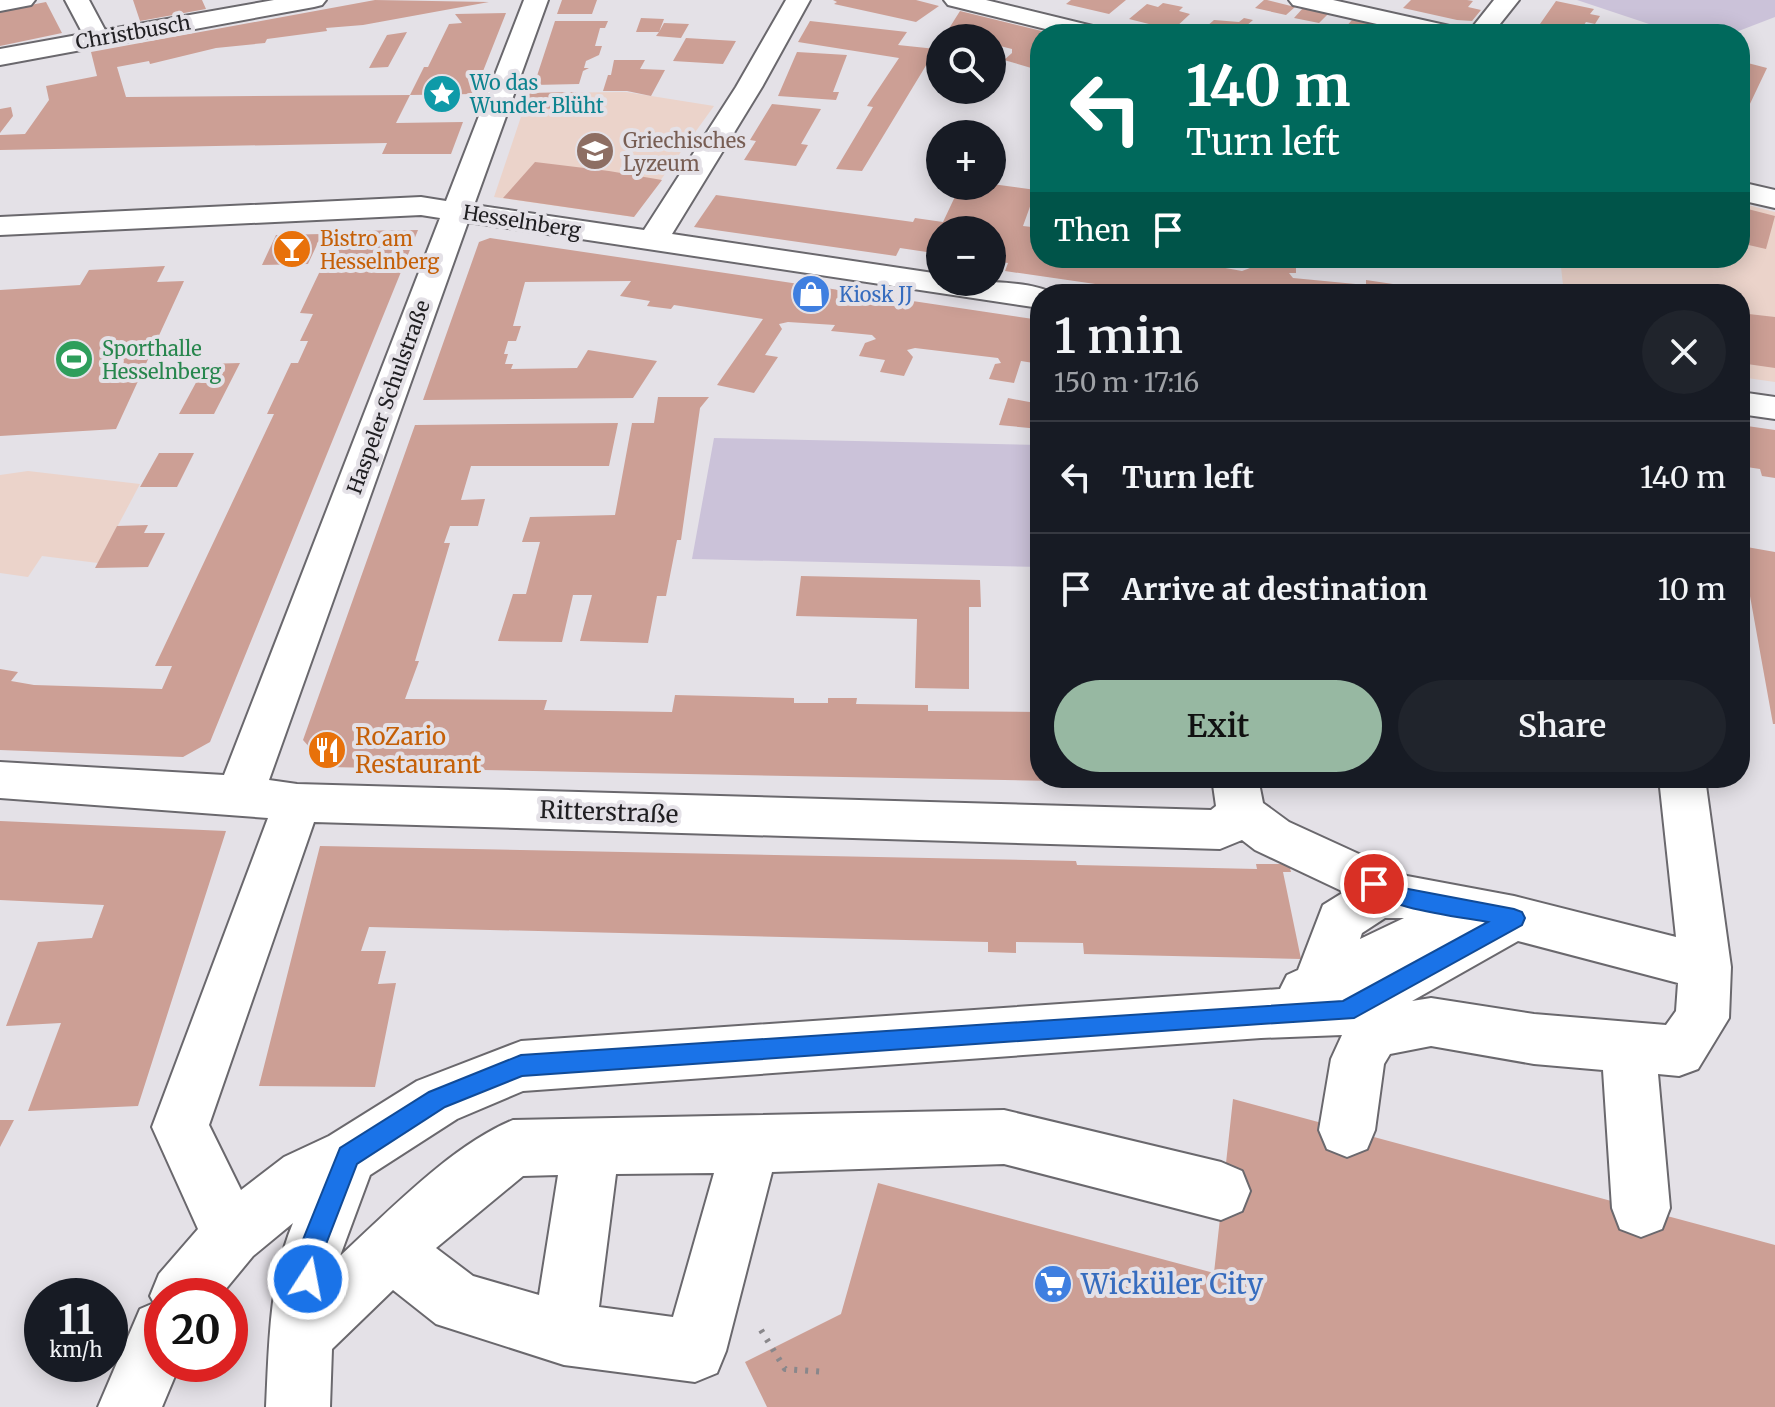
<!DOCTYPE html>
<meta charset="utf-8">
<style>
body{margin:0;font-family:Merriweather,serif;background:#20242c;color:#f1f3f6;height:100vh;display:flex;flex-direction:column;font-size:30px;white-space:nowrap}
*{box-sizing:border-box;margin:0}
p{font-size:26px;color:#9ea1a6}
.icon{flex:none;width:44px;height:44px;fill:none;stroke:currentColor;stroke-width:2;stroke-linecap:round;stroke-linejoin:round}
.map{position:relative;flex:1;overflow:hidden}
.details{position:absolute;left:1030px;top:284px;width:720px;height:504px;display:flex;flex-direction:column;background:#171b24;border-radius:32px;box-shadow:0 4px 20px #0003}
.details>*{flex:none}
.guide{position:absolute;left:1030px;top:24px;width:720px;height:244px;border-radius:32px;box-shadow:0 4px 20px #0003;background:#00695c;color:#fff;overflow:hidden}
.tools{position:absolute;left:926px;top:24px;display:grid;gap:16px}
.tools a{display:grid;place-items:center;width:80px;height:80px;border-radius:50%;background:#171b24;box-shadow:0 4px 20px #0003;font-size:40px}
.speed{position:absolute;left:24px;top:1278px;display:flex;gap:16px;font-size:40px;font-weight:700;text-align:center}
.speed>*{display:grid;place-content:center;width:104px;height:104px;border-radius:50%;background:#171b24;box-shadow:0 4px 20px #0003;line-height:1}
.speed small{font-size:20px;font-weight:400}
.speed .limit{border:12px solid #d22;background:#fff;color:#111}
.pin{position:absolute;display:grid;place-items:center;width:68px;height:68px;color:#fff;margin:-34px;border:4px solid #fff;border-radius:50%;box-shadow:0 2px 8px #0007}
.me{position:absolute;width:88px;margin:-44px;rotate:11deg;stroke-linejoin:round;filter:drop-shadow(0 0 6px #0008)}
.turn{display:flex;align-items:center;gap:28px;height:168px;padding:0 24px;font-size:36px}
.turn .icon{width:104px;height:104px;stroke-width:2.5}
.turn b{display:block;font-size:56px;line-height:68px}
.then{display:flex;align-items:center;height:76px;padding:0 24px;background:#0003;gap:16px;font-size:30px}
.round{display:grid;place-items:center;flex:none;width:84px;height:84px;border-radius:42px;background:#20242c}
.head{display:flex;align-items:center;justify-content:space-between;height:136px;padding:0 24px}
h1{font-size:48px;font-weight:600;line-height:60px}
.button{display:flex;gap:16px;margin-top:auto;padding:16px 24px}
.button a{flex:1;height:92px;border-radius:48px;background:#97b8a2;color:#111;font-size:32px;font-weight:600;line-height:92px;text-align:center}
.button a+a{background:#20242c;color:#f1f3f6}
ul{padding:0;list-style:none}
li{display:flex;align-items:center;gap:24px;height:112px;padding:0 24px;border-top:2px solid #363941}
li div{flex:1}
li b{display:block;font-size:30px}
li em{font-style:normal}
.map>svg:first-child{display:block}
.education{fill:#ebd3ca}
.green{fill:#cbc2d9}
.building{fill:#cc9f95}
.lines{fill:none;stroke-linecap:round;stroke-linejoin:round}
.minor-casing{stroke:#6a686d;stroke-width:4}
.path{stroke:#89878b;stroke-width:6;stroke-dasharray:3 8;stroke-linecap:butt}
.minor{fill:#fff;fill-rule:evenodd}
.route{fill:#1a73e8;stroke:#114b97;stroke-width:2}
.labels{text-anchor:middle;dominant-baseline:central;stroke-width:8;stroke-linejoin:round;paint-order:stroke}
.far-street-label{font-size:20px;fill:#1f1e21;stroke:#e4e1e7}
.far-culture-label{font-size:20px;fill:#0d838f;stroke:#e4e1e7;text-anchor:start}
.far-education-label{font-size:20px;fill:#785e54;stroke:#e4e1e7;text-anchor:start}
.far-food-label{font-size:20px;fill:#c56008;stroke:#e4e1e7;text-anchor:start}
.far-shop-label{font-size:20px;fill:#366cbe;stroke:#e4e1e7;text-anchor:start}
.far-leisure-label{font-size:20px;fill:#27864d;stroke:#e4e1e7;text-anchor:start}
.food-label{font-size:24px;fill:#c56008;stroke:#e4e1e7;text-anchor:start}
.street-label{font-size:24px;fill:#1f1e21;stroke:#e4e1e7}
.near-shop-label{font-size:28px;fill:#366cbe;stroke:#e4e1e7;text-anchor:start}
</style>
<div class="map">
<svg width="1775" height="1407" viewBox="0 0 1775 1407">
<rect width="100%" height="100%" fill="#e4e1e7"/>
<path class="education" d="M626 92 714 106 634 217 494 197 529 93Z
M1740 203 1775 212V382L1740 377V294H1564L1560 258H1740Z
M28 471 140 484 98 563 42 556 28 577 0 573V475Z"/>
<path class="green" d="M1577 0H1775V17L1736 32 1658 27Z
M714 438 1040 445V567L692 559Z"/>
<path class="building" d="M133 0H202L206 9 140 21Z
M375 0 489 2 363 25 326 28 327 31 267 39 265 43 216 48 150 64 149 61 117 67 126 97 410 95 396 123 463 122 451 154H382L387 143 0 150V135L25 134 49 100 46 86 97 76 91 52Z
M562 0H597L592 14H557Z
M833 0H916L939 6 916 22 834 4 837 2Z
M1071 0H1126L1109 14 1066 4Z
M1264 0H1267L1295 7 1286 15 1255 8Z
M1411 0H1467L1473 1 1468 7 1481 10 1472 21 1457 20 1403 8Z
M1556 1 1594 9 1590 14 1600 16 1595 24 1586 22 1578 34H1533Z
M46 2 62 33 0 46V11Z
M1163 3 1183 7 1179 11 1190 14 1173 30 1129 19 1147 4 1158 7Z
M1303 8 1328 14 1319 23 1294 18Z
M960 11 1050 33 1040 34V68L1038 70 1004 60 1012 53V49L992 44V38H968L963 35 961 38H943Z
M506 13 474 94 410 95 424 67H428L449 24 462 23 455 14Z
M641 18 664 19 659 32 664 23 689 24 681 38 656 36 659 32H636Z
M1244 18 1253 20 1245 27 1259 30 1255 34H1198L1214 20 1239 22Z
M1352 20 1368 23 1359 33 1344 29Z
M555 21H608L605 28H600L595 46H602L599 55 586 61 584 68H589L583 71 579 84 534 85Z
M810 21 907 32 898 45 936 49 862 171 836 169 873 107 867 106 899 58 798 42Z
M407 32 388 67 369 68 387 35Z
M686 38 736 41 723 64 673 61Z
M797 52 847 55 833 92H839L836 100 778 96Z
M614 60H645L640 69 665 70 651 96 627 91H603L608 75H611Z
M1740 61 1767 68 1748 108 1740 106Z
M576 92 572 108 525 109 530 93Z
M772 104 821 109 801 144 808 145 796 166 744 160 756 141 750 140Z
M11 107 13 116 0 133V109Z
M535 162 609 171 662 180 634 217 503 198Z
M992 184 1036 190 1023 226 1040 228V258H1170L1242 271 1250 268 1245 263 1246 258H1296V273H1289L1293 278 1366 285V280L1393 284 1392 287 1410 291V294H1164L1005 271 1008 263 992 261V230H940V254L900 248 896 256 694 227 716 195 913 222 915 218 943 222 960 186Z
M1740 207 1775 216 1766 249 1740 243Z
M418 230 210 742 183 757 0 750V669L18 672 11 681 34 685 162 689 172 666H155L274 414H267L291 363H298L308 341H300L313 314 300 313 339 231Z
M322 234 308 264 262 265 276 235Z
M490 238 1040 320V364L1021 361 1014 383 989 379 995 364 1001 363 998 358 915 348 907 350 913 357 904 376 880 372 885 360 859 356 865 343 876 339 872 335 831 331 835 325 788 322 779 324 782 329 765 355 778 357 754 393 717 385 763 319 674 305 671 309 647 306 650 301 620 296 631 281 525 282 513 326H521L516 341H508L504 354H508L505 364H513L511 369 577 368 588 350 657 361 633 398 423 400 479 242Z
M165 266 157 282 184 281 116 429 0 436V290L80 285 89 270Z
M1740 313 1775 317V368L1740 363Z
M240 363 214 414H179L206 364Z
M658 397H709L700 408 681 540H677L666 596H657L648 643 580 641 592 595H573L562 642 498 641 513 594H526L540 542H522L530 517 615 515 632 423H654Z
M1008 398 1040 404V429L999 425Z
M618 423 609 466H471L461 500 485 499 478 526H450L444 543H450L415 661H419L405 699 547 700 544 710 672 712 675 695 794 698V703H828V698H857L856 704 928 705V711L1040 712V778H1206L1207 784 327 767 303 740 415 425Z
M1740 425 1775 430V478L1762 476 1760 469 1740 466Z
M159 453H194L177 487H140Z
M148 525 144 533H165L148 567 95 568 117 526Z
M1741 546 1775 552V724H1773Z
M801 576 980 580 981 607H969V689L915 688 917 619 796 616Z
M0 821 226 831 138 1106 28 1111 61 1023 6 1026 38 942 92 938 104 905 0 900Z
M320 846 1076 861 1077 865 1257 869 1256 864H1289L1291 872H1283L1301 959 1084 954 1083 943 1016 942V953L988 952V942L369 927 361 951H386L378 984 396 983 375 1087 259 1086Z
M1233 1099 1775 1245V1407H767L745 1362 841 1314 878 1183 1214 1273Z
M0 1120H14L0 1147Z"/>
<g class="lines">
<g class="minor-casing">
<path id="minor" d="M0 0H35L31 5 0 11Z
M65 0H89L105 30 274 0H326L322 5 314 7 0 65V49L83 34Z
M524 0H548L474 205 644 230 736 87 786 0H810L762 87 672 234 940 274V282C967 282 1032 279 1053 294H1040V308L468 222 269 780 297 784 1211 810 1216 806 1212 778H1258L1263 803 1289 822 1407 876 1514 896 1676 937 1659 778H1705L1731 967 1729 1018 1698 1069 1679 1076 1658 1074 1670 1208 1662 1229 1641 1237 1620 1229 1612 1208 1603 1070 1534 1064 1431 1046 1390 1054 1384 1064 1375 1130 1367 1149 1347 1157 1327 1149 1319 1130 1331 1059 1342 1035 1261 1038 523 1091 457 1119 370 1175 340 1256C389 1211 452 1145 513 1120L1004 1110 1221 1162 1242 1171 1250 1191 1242 1211 1221 1220 1004 1164 772 1172 726 1351 717 1373 695 1382 564 1365 436 1324 393 1290 332 1349 330 1407H266C269 1346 269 1280 293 1223L253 1256 220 1296H162V1364H180L162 1407H98L140 1309 154 1303 150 1296 159 1274 198 1229 152 1127 268 818 0 798V762L224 775 440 218 421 215 0 235V217L421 197 446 201ZM314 822 1220 849 1242 840 1255 850 1344 892 1323 905 1298 970 1287 975 1280 989 521 1041 417 1081 329 1136 284 1157 241 1190 209 1125ZM1385 918H1404L1360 939 1362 933ZM1518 941 1678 983 1676 1011 1666 1025 1534 1014 1431 998 1412 1001ZM714 1173 673 1317 599 1307 616 1174ZM558 1175 539 1295 473 1276 436 1248 523 1176Z
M944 0H986L1105 29 1108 34H1066L948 5Z
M1289 0H1333L1463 29 1466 34H1421L1293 5Z
M1494 0H1519L1492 34H1467Z
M1740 182 1775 190V208L1740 200Z
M1740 392 1775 397V419L1740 414Z"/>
</g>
<path class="path" d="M761 1330 785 1369 825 1372"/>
<use href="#minor" class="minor"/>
</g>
<path class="route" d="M1374 875 1403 888 1514 909 1522 912 1525 918 1522 925 1354 1018 1261 1024 522 1076 445 1107 357 1164 323 1252 316 1288 308 1292 299 1288 295 1279 298 1252 340 1148 429 1092 521 1055 1343 1001 1488 922C1462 917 1376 908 1364 884L1367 878Z"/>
<defs>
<g id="sight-disc" transform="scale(2)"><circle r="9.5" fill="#0f9aa8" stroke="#e4e1e7"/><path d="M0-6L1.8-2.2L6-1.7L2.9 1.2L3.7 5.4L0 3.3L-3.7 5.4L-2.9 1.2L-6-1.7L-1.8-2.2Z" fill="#fff"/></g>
<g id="school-disc" transform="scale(2)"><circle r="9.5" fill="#8d6e63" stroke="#e4e1e7"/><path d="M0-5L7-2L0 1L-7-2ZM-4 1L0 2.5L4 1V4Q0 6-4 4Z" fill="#fff"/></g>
<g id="bar-disc" transform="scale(2)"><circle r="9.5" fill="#e8710a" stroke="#e4e1e7"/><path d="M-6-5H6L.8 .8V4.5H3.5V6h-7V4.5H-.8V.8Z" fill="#fff"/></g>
<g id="shop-disc" transform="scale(2)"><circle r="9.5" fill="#3f7fe0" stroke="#e4e1e7"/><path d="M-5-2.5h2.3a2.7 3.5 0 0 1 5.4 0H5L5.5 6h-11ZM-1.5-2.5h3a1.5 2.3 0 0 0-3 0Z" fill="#fff"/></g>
<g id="stadium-disc" transform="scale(2)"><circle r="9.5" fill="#2e9e5b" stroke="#e4e1e7"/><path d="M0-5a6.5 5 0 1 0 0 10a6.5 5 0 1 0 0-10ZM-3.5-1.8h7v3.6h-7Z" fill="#fff"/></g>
<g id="restaurant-disc" transform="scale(2)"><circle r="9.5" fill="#e8710a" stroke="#e4e1e7"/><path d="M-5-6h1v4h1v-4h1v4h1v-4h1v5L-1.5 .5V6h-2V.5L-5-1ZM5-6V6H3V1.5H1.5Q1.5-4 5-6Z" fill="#fff"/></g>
<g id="supermarket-disc" transform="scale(2)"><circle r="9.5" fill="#3f7fe0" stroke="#e4e1e7"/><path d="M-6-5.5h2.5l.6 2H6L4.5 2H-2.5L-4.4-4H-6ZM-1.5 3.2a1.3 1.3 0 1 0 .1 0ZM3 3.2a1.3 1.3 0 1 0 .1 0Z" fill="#fff"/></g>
</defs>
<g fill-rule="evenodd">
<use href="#sight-disc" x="442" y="94"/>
<use href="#school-disc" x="595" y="151"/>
<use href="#bar-disc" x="292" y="249"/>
<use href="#shop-disc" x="811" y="294"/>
<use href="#stadium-disc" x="74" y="359"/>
<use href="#restaurant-disc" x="327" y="750"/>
<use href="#supermarket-disc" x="1053" y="1284"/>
</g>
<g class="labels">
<g class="far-street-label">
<text transform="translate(133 32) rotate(-10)">Christbusch</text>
<text transform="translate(522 221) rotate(9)">Hesselnberg</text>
<text transform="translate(388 397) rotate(-70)">Haspeler Schulstraße</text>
</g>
<g class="far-culture-label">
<text x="470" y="82">Wo das<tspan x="470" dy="23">Wunder Blüht</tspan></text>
</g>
<g class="far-education-label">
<text x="623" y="140">Griechisches<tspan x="623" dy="23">Lyzeum</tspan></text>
</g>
<g class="far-food-label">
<text x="320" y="238">Bistro am<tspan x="320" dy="23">Hesselnberg</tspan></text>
</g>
<g class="far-shop-label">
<text x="839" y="294">Kiosk JJ</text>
</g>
<g class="far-leisure-label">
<text x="102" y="348">Sporthalle<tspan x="102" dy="23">Hesselnberg</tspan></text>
</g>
<g class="food-label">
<text x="355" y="736">RoZario<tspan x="355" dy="28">Restaurant</tspan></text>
</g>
<g class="street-label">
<text transform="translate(609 812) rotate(2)">Ritterstraße</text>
</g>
<g class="near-shop-label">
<text x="1081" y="1284">Wicküler City</text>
</g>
</g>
</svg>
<div class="tools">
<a><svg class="icon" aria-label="search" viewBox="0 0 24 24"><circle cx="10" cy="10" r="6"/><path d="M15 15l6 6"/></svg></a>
<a>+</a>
<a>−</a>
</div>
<div class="speed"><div>11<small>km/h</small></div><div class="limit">20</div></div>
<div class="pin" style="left:1374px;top:884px;background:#d93025"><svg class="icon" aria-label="arrive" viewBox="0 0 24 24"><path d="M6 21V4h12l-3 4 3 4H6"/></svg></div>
<svg class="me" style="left:308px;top:1279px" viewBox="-20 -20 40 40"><circle r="17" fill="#1a73e8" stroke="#fff" stroke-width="3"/><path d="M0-11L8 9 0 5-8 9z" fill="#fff"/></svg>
<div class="guide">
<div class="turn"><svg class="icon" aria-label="left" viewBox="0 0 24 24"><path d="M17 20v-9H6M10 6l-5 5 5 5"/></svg><div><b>140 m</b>Turn left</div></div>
<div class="then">Then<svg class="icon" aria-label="arrive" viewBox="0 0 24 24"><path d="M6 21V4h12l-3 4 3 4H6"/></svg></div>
</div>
<section class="details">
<div class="head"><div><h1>1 min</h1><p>150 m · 17:16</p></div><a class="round"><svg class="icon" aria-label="close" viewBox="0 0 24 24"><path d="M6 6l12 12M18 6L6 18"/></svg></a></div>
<ul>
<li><svg class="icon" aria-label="left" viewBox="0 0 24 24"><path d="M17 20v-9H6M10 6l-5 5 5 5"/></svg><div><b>Turn left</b></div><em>140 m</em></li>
<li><svg class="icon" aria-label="arrive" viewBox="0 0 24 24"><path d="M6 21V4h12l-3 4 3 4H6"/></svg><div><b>Arrive at destination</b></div><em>10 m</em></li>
</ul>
<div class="button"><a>Exit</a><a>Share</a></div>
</section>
</div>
